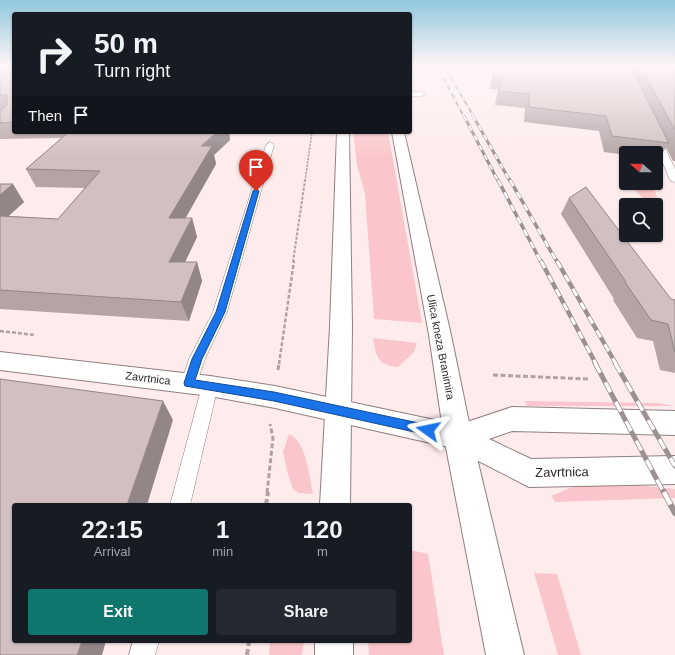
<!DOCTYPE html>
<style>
body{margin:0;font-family:Helvetica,sans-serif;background:#242831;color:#f1f3f6;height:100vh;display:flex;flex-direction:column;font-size:15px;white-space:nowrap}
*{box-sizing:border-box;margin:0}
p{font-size:13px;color:#9ea1a6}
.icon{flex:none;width:22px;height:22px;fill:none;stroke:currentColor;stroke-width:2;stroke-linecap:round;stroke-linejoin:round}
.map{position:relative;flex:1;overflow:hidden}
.sheet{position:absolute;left:12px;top:503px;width:400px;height:140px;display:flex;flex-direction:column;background:#171b24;border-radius:4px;box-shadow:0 1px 3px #0004}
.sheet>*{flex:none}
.hud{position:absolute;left:12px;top:12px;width:400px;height:122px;border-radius:4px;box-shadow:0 1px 3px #0004;background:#171b24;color:#f1f3f6;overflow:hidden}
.needle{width:26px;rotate:291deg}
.fabs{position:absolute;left:619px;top:146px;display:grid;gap:8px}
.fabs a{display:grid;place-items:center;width:44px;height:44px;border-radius:4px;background:#171b24;box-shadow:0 1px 3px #0004;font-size:20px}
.pin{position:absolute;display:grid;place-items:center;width:34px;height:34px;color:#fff;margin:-41px -17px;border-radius:50% 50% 50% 0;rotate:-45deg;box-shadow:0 0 4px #0007}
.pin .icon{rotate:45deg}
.me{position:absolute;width:44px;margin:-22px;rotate:282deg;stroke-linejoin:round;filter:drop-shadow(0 0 3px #0008)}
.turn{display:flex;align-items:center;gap:14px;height:84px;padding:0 16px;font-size:18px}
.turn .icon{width:52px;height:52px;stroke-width:2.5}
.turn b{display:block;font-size:28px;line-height:34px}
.then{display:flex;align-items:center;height:38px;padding:0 16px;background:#0003;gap:8px;font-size:15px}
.eta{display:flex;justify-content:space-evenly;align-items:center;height:68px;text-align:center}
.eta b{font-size:24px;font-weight:700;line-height:28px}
.action{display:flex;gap:8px;margin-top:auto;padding:8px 16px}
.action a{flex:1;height:46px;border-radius:4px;background:#0f766e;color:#fff;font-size:16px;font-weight:700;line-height:46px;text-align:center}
.action a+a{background:#242831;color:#f1f3f6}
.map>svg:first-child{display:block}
.green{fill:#fbc6cb}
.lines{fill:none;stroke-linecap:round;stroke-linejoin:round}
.lane-casing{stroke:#907f80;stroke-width:1}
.street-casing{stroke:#907f80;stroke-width:2}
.secondary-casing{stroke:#907f80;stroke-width:2}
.path-far4{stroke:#b0a2a3;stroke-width:1.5;stroke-dasharray:2.5 1;stroke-linecap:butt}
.path-far3{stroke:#b0a2a3;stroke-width:2;stroke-dasharray:3 1.5;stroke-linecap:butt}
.path-far2{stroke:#b0a2a3;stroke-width:2.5;stroke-dasharray:4 2;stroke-linecap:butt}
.path-far1{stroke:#b0a2a3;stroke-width:3;stroke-dasharray:5 2.5;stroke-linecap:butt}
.path{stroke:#b0a2a3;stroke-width:4;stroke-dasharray:6 3;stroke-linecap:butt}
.lane{fill:#fff;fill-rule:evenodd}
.street{fill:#fff;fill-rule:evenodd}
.secondary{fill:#fff;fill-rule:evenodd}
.rail-far5-casing{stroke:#9d9091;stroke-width:2}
.rail-far4-casing{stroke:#9d9091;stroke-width:3}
.rail-far3-casing{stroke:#9d9091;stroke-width:3.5}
.rail-far2-casing{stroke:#9d9091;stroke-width:4.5}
.rail-far1-casing{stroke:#9d9091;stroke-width:5}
.rail-casing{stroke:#9d9091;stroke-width:6}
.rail-far5{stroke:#fefefe;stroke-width:1.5;stroke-dasharray:4.5;stroke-linecap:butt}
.rail-far4{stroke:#fefefe;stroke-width:2;stroke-dasharray:5.5;stroke-linecap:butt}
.rail-far3{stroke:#fefefe;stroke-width:2.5;stroke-dasharray:7;stroke-linecap:butt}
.rail-far2{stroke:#fefefe;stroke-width:3;stroke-dasharray:8;stroke-linecap:butt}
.rail-far1{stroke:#fefefe;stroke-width:3.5;stroke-dasharray:11;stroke-linecap:butt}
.rail{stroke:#fefefe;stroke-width:4.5;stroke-dasharray:14;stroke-linecap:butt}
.wall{fill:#b4a4a6}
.shaded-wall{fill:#928687}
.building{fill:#d1bfc1;stroke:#928687}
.route{fill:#1a73e8;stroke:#114b97}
.labels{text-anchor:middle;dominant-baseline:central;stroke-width:3;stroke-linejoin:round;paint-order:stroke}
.street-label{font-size:11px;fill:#2d2626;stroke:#fefefe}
.near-street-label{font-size:13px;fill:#2d2626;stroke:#fefefe}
</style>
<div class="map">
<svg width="675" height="655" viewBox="0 0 675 655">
<rect width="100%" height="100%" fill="#feeced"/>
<path class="green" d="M353 132H388L422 323 374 319 365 194 357 165Z
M628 183H652L660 206 656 207V205H649Z
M373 338 417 343 414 352 398 367C377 365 376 356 373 338Z
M525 401 657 403 674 406H527Z
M289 434C307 442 309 476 313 494L299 493 293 489 287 471 283 452Z
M619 483 675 489V498L555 502 551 496 575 486Z
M410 550 428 554 444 655H369L368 641H410Z
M534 573 557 574 581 655H558Z
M270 641H304L302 655H269Z"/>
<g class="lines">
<g class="lane-casing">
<path id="lane" d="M468 66H474L481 75 480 76H476Z
M410 92H422L426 94 422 96H410Z
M655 132 659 135 675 169V183L670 180 651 135Z
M270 142 274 145 227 312 205 359 195 388 189 390 183 388 181 383 189 359 213 312 266 145Z
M210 379 216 381 218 386 190 505H170L202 386 204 381Z
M133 641H159L155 655H129Z"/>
</g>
<g class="street-casing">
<path id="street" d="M0 352 210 376 275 386 458 425 512 407 675 411V435L512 431 489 439 531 459 675 456V484L529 487 453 448 275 408 210 396 0 370Z"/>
</g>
<g class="secondary-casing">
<path id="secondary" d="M337 132H349L352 326 350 505H320L330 326Z
M392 132H404L451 335 472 437 524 655H486L444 437 429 335Z
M315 641H353V655H315Z"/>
</g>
<path class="path-far4" d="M305 181 312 132"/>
<path class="path-far3" d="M293 262 305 180"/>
<path class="path-far2" d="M0 331 35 335
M279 364 294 261"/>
<path class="path-far1" d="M278 370 279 363
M493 375 588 379
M267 493 273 438 270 424"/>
<path class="path" d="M266 505 268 492
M247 655 249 641"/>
<use href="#lane" class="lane"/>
<use href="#street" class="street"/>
<use href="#secondary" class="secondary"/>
<g class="rail-far5-casing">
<path id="rail-far5" d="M437 66 464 117
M444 66 474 117"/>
</g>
<g class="rail-far4-casing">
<path id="rail-far4" d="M464 116 498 181
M473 116 510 181"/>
</g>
<g class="rail-far3-casing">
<path id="rail-far3" d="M498 180 541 262
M510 180 557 262"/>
</g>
<g class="rail-far2-casing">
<path id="rail-far2" d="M541 261 596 364
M557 261 616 364"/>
</g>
<g class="rail-far1-casing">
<path id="rail-far1" d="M595 363 664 493
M615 363 675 466"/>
</g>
<g class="rail-casing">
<path id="rail" d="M664 492 675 513"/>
</g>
<use href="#rail-far5" class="rail-far5"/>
<use href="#rail-far4" class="rail-far4"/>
<use href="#rail-far3" class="rail-far3"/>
<use href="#rail-far2" class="rail-far2"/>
<use href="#rail-far1" class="rail-far1"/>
<use href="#rail" class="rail"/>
</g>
<path class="wall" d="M0 66H14V132H229L230 140 214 155 216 164 185 218H192L197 237 185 262H197L202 281 189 321 0 309V184L24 202 8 216 58 219 85 188 36 187 26 169 61 138 0 139Z
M494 66H675V161H673L666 147 659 159H656V153H626V155L604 152 599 131 524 122 525 108 495 105 498 89H490Z
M569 198 671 299 675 300V373L660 370 653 341 637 338 613 300 614 299 561 214Z"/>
<path class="shaded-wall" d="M217 132H229L230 140 214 155 216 164 175 237 169 218 201 146Z
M13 184 24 202 0 224V195Z
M192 218 197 237 176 281 169 262Z
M197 262 202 281 189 321 181 302Z
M163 401 173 420 147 505H127Z
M82 641H106L102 655H77Z"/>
<path class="building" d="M0 66H14V122L0 123V111L7 105V95H0Z
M494 66H630L669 143 612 136 606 116 529 107V94L499 91 502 76 493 75Z
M640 66H675V130Z
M69 132H217L201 146H212L169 218H192L169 262H197L181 302 0 290V216L58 219 100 171 26 169Z
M0 184H13L0 195Z
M586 187 671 299 675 300V352L668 324 651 320 625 282H626L569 198Z
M0 379 163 401 127 505H14V641H82L77 655H0Z"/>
<linearGradient id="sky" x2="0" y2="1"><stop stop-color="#91c8dd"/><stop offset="0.42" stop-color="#fff6f7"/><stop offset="1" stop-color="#fff6f7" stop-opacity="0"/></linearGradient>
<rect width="675" height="158" fill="url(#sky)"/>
<path class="route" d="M256 189 259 191 225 312 202 359 195 380 274 392 428 425 432 427 434 430 432 434 428 435 274 401 185 386 184 383 192 359 216 312 253 191Z"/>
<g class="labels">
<g class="street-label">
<text transform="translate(441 347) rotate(79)">Ulica kneza Branimira</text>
<text transform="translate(148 378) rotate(7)">Zavrtnica</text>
</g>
<g class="near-street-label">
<text transform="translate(562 472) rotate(-1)">Zavrtnica</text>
</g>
</g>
</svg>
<div class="fabs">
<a><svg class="needle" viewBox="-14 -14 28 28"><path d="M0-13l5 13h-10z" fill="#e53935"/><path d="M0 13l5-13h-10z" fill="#9ea1a6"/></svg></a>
<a><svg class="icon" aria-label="search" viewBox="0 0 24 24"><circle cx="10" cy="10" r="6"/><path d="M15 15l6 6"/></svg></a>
</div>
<div class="pin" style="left:256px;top:191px;background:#d93025"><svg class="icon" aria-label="arrive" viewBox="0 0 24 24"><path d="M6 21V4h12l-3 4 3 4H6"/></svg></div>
<svg class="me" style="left:428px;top:430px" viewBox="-20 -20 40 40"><path d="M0-17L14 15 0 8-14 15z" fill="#1a73e8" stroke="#fff" stroke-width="4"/></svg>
<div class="hud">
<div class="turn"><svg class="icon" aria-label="right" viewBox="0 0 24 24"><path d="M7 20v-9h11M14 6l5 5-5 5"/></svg><div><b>50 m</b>Turn right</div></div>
<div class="then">Then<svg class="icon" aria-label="arrive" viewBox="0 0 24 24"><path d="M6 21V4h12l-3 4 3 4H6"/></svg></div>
</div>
<section class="sheet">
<div class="eta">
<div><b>22:15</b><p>Arrival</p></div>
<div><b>1</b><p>min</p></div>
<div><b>120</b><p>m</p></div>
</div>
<div class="action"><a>Exit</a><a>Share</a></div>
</section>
</div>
